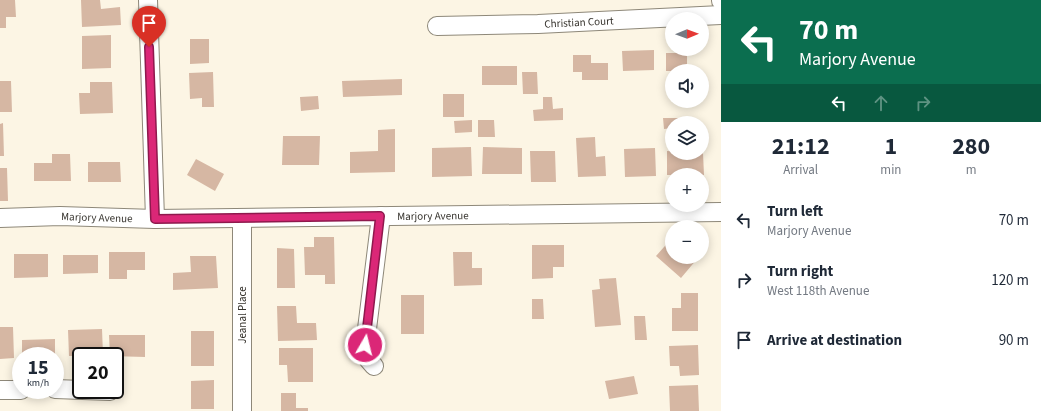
<!DOCTYPE html>
<meta charset="utf-8">
<style>
body{margin:0;font-family:"Source Sans 3",sans-serif;background:#f6f6f7;color:#1f2937;height:100vh;display:flex;flex-direction:column;font-size:15px;white-space:nowrap}
*{box-sizing:border-box;margin:0}
p{font-size:13px;color:#747a83}
.icon{flex:none;width:22px;height:22px;fill:none;stroke:currentColor;stroke-width:2;stroke-linecap:round;stroke-linejoin:round}
.map{position:relative;flex:1;overflow:hidden}
.side{display:flex;flex-direction:column;background:#fff;width:320px}
.side>*{flex:none}
.banner{background:#0b6e4f;color:#fff;overflow:hidden}
.needle{width:26px;rotate:89deg}
.tools{position:absolute;left:665px;top:12px;display:grid;gap:8px}
.tools a{display:grid;place-items:center;width:44px;height:44px;border-radius:50%;background:#fff;box-shadow:0 2px 10px #0003;font-size:20px}
.speed{position:absolute;left:12px;top:347px;display:flex;gap:8px;font-size:20px;font-weight:700;text-align:center}
.speed>*{display:grid;place-content:center;width:52px;height:52px;border-radius:50%;background:#fff;box-shadow:0 2px 10px #0003;line-height:1}
.speed small{font-size:10px;font-weight:400}
.speed .limit{border:2px solid #111;border-radius:6px;background:#fff;color:#111}
.pin{position:absolute;display:grid;place-items:center;width:34px;height:34px;color:#fff;margin:-41px -17px;border-radius:50% 50% 50% 0;rotate:-45deg;box-shadow:0 0 4px #0007}
.pin .icon{rotate:45deg}
.me{position:absolute;width:44px;margin:-22px;rotate:8deg;stroke-linejoin:round;filter:drop-shadow(0 0 3px #0008)}
.turn{display:flex;align-items:center;gap:14px;height:84px;padding:0 12px;font-size:18px}
.turn .icon{width:52px;height:52px;stroke-width:2.5}
.turn b{display:block;font-size:28px;line-height:34px}
.lanes{display:flex;align-items:center;height:38px;padding:0 12px;background:#0003;justify-content:center;gap:20px;direction:ltr}
.lanes .off{opacity:.35}
.eta{display:flex;justify-content:space-evenly;align-items:center;height:68px;text-align:center}
.eta b{font-size:24px;font-weight:700;line-height:28px}
ul{padding:0;list-style:none}
li{display:flex;align-items:center;gap:12px;height:60px;padding:0 12px}
li div{flex:1}
li b{display:block;font-size:15px}
li em{font-style:normal}
main{display:flex;flex:1;min-height:0}
.map>svg:first-child{display:block}
.building{fill:#d6b7a3}
.lines{fill:none;stroke-linecap:round;stroke-linejoin:round}
.minor-casing{stroke:#8e8879;stroke-width:20}
.minor{stroke:#fff;stroke-width:18}
.route-casing{stroke:#8e194d;stroke-width:10}
.route{stroke:#db2777;stroke-width:7}
.labels{text-anchor:middle;dominant-baseline:central;stroke-width:3;stroke-linejoin:round;paint-order:stroke}
.street-label{font-size:11px;fill:#35322c;stroke:#fff}
</style>
<main>
<div class="map">
<svg width="721" height="411" viewBox="0 0 721 411">
<rect width="100%" height="100%" fill="#fcf5e4"/>
<path class="building" d="M0 0H15L16 17H6V28H0Z
M81 0H100L101 9 120 7 121 25 82 27Z
M111 35V68L82 69V36Z
M190 39H209V63L190 64Z
M654 50V70L623 71 622 51Z
M666 53H687V71H666Z
M573 55H591V63H608V80H582V72H573Z
M482 66H517V85H482Z
M213 72 214 107H202V98L190 99 189 73Z
M522 72H537L538 94H523Z
M402 79V95L343 97 342 81Z
M0 81H11L12 112H0Z
M90 82H112L113 113 80 114 79 93H90Z
M443 94H464V117H443Z
M318 96 319 109 301 111 300 97Z
M543 97H552L553 109 563 108V120L534 121 533 110 543 109Z
M663 118H682V123H672V128L664 129Z
M472 120V132L455 133 454 121Z
M478 120H494L495 137H478Z
M3 123 4 156H0V124Z
M395 129V172L350 173V152L378 151V130Z
M283 136H320L319 165H282Z
M595 137 596 157 605 156 606 176 578 177 576 138Z
M471 147 472 176 432 177V148Z
M483 147 522 148V174H482Z
M655 148 656 176 625 177 624 149Z
M530 151H555L556 182H531Z
M667 151 703 153 704 175H667Z
M52 154H70L71 181H34V163H52Z
M196 159 224 174 215 191 187 175Z
M88 162H120L121 182H88Z
M0 168H7L8 201H0Z
M314 237H334L335 284H325V275H305L304 247H314Z
M672 238V257H695L697 259 681 278 656 256Z
M532 245H564V267H553V278L532 279Z
M277 248 294 249 295 288H277Z
M109 252H145V270H127V279H109Z
M453 252H472V268H482V285L454 286Z
M14 254H48V277L14 278Z
M63 255H98V273L63 274Z
M190 256H216L218 288 173 290V273L191 272Z
M616 278 621 325 595 327 592 290 600 289 599 279Z
M681 293H698V331H672V308H681Z
M401 295H424V334H401Z
M532 299H543L544 319H532Z
M277 306H296L297 323H316L317 340 278 341Z
M634 316H645L647 340H635Z
M0 327H13L14 358 0 359Z
M102 329 103 355 69 356 68 330Z
M191 331H214V366H191Z
M109 335H145V357L110 356Z
M55 339V356H22V340Z
M698 345 699 375 680 376 679 366H670L669 346Z
M279 348H313V382H288L287 365H279Z
M634 376 638 394 609 399 605 381Z
M214 380V409H191V381Z
M698 385 699 411H670L669 386Z
M281 393H296V408H308V411H281Z"/>
<g class="lines">
<g class="minor-casing">
<g id="minor">
<path d="M148 0 155 219"/>
<path d="M721 0V1"/>
<path id="s1" d="M437 26 538 24 721 15"/>
<path id="s2" d="M0 218 60 216 155 219 721 212"/>
<path d="M374 366 368 359 365 345 381 216"/>
<path d="M55 389 110 391"/>
<path d="M0 390H21"/>
<path d="M242 411V218"/>
</g>
</g>
<use href="#minor" class="minor"/>
</g>
<g class="lines">
<g class="route-casing">
<path id="route" d="M149 47 155 219 380 216 365 345"/>
</g>
<use href="#route" class="route"/>
</g>
<g class="labels">
<g class="street-label">
<text stroke="none"><textPath href="#s1" startOffset="142">Christian Court</textPath></text>
<text stroke="none"><textPath href="#s2" startOffset="433">Marjory Avenue</textPath></text>
<text stroke="none"><textPath href="#s2" startOffset="97">Marjory Avenue</textPath></text>
<text transform="translate(242 315) rotate(-90)">Jeanal Place</text>
</g>
</g>
</svg>
<div class="tools">
<a><svg class="needle" viewBox="-14 -14 28 28"><path d="M0-13l5 13h-10z" fill="#e53935"/><path d="M0 13l5-13h-10z" fill="#747a83"/></svg></a>
<a><svg class="icon" aria-label="sound" viewBox="0 0 24 24"><path d="M4 9h4l5-4v14l-5-4H4zM17 9q2 3 0 6"/></svg></a>
<a><svg class="icon" aria-label="layers" viewBox="0 0 24 24"><path d="M12 4l9 5-9 5-9-5zM3 14l9 5 9-5"/></svg></a>
<a>+</a>
<a>−</a>
</div>
<div class="speed"><div>15<small>km/h</small></div><div class="limit">20</div></div>
<div class="pin" style="left:149px;top:47px;background:#d93025"><svg class="icon" aria-label="arrive" viewBox="0 0 24 24"><path d="M6 21V4h12l-3 4 3 4H6"/></svg></div>
<svg class="me" style="left:365px;top:345px" viewBox="-20 -20 40 40"><circle r="17" fill="#db2777" stroke="#fff" stroke-width="3"/><path d="M0-11L8 9 0 5-8 9z" fill="#fff"/></svg>
</div>
<section class="side">
<div class="banner">
<div class="turn"><svg class="icon" aria-label="left" viewBox="0 0 24 24"><path d="M17 20v-9H6M10 6l-5 5 5 5"/></svg><div><b>70 m</b>Marjory Avenue</div></div>
<div class="lanes"><svg class="icon" aria-label="left" viewBox="0 0 24 24"><path d="M17 20v-9H6M10 6l-5 5 5 5"/></svg><svg class="icon off" aria-label="ahead" viewBox="0 0 24 24"><path d="M12 20V5M6 11l6-6 6 6"/></svg><svg class="icon off" aria-label="right" viewBox="0 0 24 24"><path d="M7 20v-9h11M14 6l5 5-5 5"/></svg></div>
</div>
<div class="eta">
<div><b>21:12</b><p>Arrival</p></div>
<div><b>1</b><p>min</p></div>
<div><b>280</b><p>m</p></div>
</div>
<ul>
<li><svg class="icon" aria-label="left" viewBox="0 0 24 24"><path d="M17 20v-9H6M10 6l-5 5 5 5"/></svg><div><b>Turn left</b><p>Marjory Avenue</p></div><em>70 m</em></li>
<li><svg class="icon" aria-label="right" viewBox="0 0 24 24"><path d="M7 20v-9h11M14 6l5 5-5 5"/></svg><div><b>Turn right</b><p>West 118th Avenue</p></div><em>120 m</em></li>
<li><svg class="icon" aria-label="arrive" viewBox="0 0 24 24"><path d="M6 21V4h12l-3 4 3 4H6"/></svg><div><b>Arrive at destination</b></div><em>90 m</em></li>
</ul>
</section>
</main>
